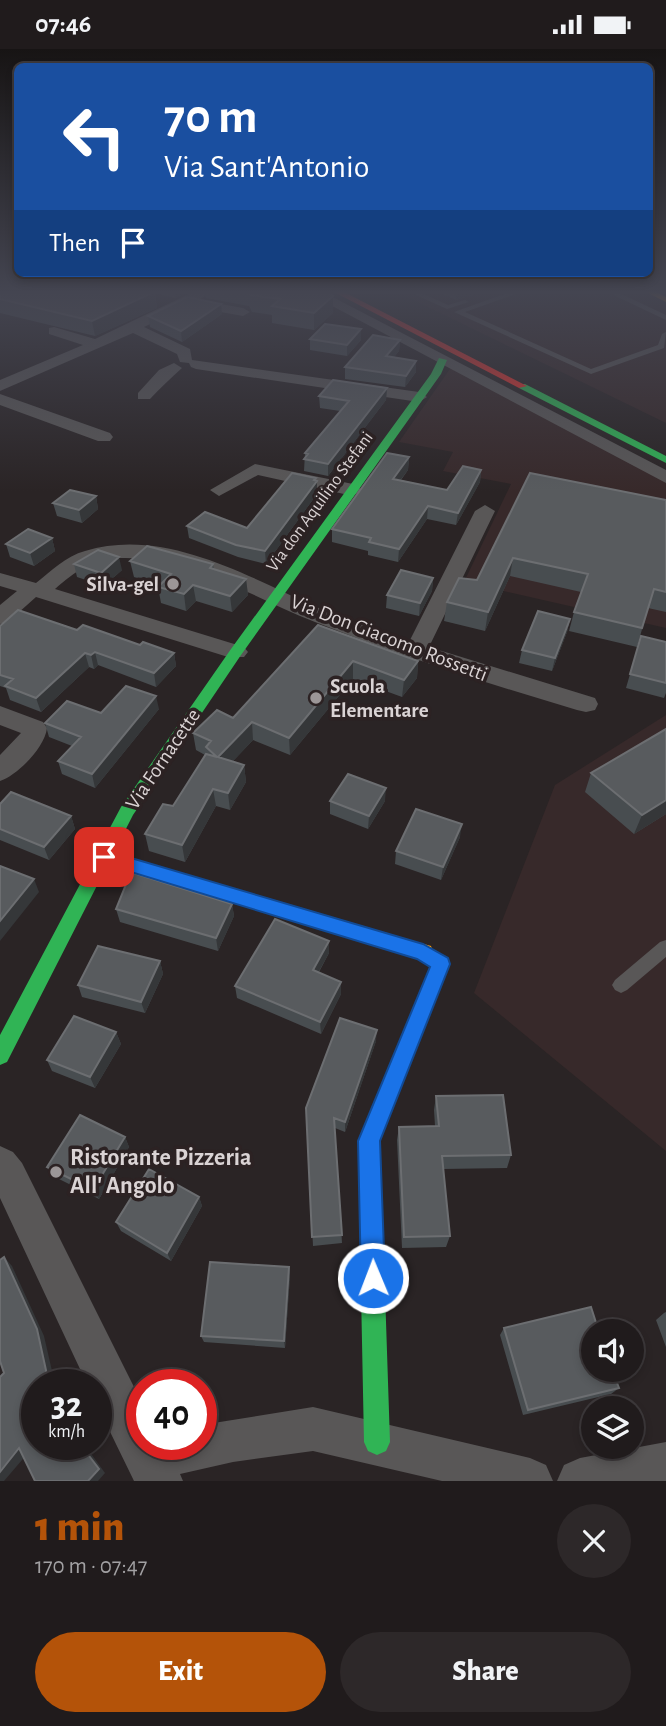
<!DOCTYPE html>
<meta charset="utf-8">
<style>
body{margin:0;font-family:"Alegreya Sans",sans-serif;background:#2d2829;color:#f1f3f6;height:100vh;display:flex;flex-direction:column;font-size:26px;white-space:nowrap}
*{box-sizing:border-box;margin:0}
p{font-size:23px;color:#a2a1a3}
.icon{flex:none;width:38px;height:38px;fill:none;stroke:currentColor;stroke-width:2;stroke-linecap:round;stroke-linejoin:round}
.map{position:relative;height:1432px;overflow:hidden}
.details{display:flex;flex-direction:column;background:#201b1c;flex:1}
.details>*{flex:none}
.top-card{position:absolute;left:14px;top:14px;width:639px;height:214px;border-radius:10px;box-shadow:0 4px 10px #0003,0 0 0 2px #3d393b;background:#1a4fa0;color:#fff;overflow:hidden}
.tools{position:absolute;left:581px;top:1270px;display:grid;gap:14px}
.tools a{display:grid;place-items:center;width:63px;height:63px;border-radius:50%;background:#201b1c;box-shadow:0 4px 10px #0003,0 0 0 2px #3d393b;font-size:35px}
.speed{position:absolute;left:21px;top:1320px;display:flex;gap:14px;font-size:35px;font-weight:700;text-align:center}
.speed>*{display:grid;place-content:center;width:91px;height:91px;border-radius:50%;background:#201b1c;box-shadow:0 4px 10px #0003,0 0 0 2px #3d393b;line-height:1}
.speed small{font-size:18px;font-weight:400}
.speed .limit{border:10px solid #d22;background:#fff;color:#111}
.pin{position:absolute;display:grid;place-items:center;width:60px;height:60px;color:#fff;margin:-30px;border-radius:14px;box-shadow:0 4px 10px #0006}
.me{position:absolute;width:77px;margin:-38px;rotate:359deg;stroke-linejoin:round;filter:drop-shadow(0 0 5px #0008)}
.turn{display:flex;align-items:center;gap:24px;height:147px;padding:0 35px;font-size:32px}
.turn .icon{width:91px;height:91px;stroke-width:2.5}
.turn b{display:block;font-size:49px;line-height:60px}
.then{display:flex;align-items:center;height:66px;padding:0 35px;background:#0003;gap:14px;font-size:26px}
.round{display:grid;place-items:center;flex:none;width:74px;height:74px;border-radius:37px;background:#2d2829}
.overview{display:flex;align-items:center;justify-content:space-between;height:119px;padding:0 35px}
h1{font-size:42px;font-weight:800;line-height:52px;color:#b45309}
.button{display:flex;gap:14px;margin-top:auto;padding:14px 35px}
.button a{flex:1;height:80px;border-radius:42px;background:#b45309;color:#fff;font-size:28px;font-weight:800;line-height:80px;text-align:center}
.button a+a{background:#2d2829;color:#f1f3f6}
.status{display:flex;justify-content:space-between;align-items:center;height:49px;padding:0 35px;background:#201b1c;direction:ltr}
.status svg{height:19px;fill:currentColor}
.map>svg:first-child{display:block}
.built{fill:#37292a}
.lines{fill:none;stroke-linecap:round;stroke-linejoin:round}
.lane{fill:#595757;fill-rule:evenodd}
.street{fill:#595757;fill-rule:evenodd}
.fast{fill:#30b455;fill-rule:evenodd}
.slow{fill:#ff9f0a;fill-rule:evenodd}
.jam{fill:#e5322d;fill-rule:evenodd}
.wall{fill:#484d50}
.shaded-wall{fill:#353739}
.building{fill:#585b5e;stroke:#6c6e71;stroke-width:2}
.route{fill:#1a73e8;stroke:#114b97;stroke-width:2}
.poi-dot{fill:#9c9697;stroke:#2c2223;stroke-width:2.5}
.labels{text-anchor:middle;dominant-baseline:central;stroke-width:7;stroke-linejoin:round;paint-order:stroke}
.far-street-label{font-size:18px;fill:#dad3d4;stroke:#2c2223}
.poi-label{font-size:21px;font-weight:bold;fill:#dad3d4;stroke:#2c2223;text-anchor:end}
.street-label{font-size:21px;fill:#dad3d4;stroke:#2c2223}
.near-poi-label{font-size:24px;font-weight:bold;fill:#dad3d4;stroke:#2c2223;text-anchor:start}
</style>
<div class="status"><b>07:46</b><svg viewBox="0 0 49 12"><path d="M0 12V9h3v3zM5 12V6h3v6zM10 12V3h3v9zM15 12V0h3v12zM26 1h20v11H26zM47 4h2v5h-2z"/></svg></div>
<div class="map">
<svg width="666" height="1432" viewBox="0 0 666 1432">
<rect width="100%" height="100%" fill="#2a2425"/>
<path class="built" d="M395 242H666V374Z
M454 314 666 424V579L464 533 511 435 443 422 453 403 399 393Z
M666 666V1102L474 944 555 736Z"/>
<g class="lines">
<path class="lane" d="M407 242H417L448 256 465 251 469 253 447 260Z
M513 242H524L465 263 591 320 658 296 662 285 666 283 664 299 591 325 454 263Z
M605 242H615L666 266V271Z
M666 891V908L627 941 621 944 615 941 612 936 615 931 660 893Z"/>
<path class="street" d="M195 242H212L199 251 243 259 250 263 243 267 187 257 144 278 190 300 192 311 419 343 427 348 419 353 196 320 191 318 189 314 180 313 177 305 133 284 0 342V331L83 296 49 285V279L54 278 95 290Z
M304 242H321L666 421V434Z
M174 314 182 319C171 329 160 339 150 350H138V344L159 321Z
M0 345 110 384 113 388 110 392H98L0 356Z
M255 415 353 435 362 441 353 447 258 426 219 447 210 441Z
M485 456 495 462 429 598 595 649 598 655 595 661 586 663 577 661C489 635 401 607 315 573 250 548 193 507 120 509 92 509 75 523 55 540L244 598 248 603 244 608H228L36 548 8 573 0 575V556L17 542 0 537V524L36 534C51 522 66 507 85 502 163 478 245 526 314 557 345 570 378 581 410 591L475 462Z
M0 657 43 673 47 679C45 698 18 726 0 732V706L21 684 0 676Z
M0 1097 13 1103 22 1114 142 1354V1395H201V1376L313 1358 530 1409 546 1416 553 1432H442L313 1402 233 1413 180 1425 183 1432H134L96 1354V1335H87L0 1149Z
M666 1393V1432H557L564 1416 580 1409Z"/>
<path class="fast" d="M439 309 447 311 441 325 241 606 133 766 7 1013 0 1016V986L121 758 231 600 431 325Z
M519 335H525L666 407V414L519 339Z
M424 895 448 909 450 915 380 1092 390 1393 386 1402 377 1406 368 1402 364 1393 358 1092 430 918 417 909 415 903 417 897Z"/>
<path class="slow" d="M644 242H654L666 248V253Z
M104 801 424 895 431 897 433 903 431 909 424 911 98 813 95 808 98 803Z"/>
<path class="jam" d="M332 242H342L527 337 519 339Z"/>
</g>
<path class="wall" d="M0 242H189L175 249 155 244 157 259 95 287 0 264Z
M205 242H324L333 264 314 281 272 274V266L252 263 249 257 206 249Z
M437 242H487L456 251Z
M221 255 222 265 182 293 150 278 148 267Z
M361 280V291L347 307 310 301V290Z
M400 291 399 302 394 308 416 312V323L405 338 345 330V318Z
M387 339 386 351 328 427 304 422 305 404 340 362 320 359 319 347Z
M409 408 408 421 401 431 447 441 481 421 480 433 456 476 427 470 398 513 368 506V502L332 493V480Z
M530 424 666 451V563L648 559 637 598 569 582 574 563 581 543 510 527 485 582 444 572 447 553 477 531Z
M316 432H317V445L266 515 238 508 189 489 187 477 247 479Z
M96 447 98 460 82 474 57 467 53 454Z
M52 489 55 502 34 517 10 508 6 495Z
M130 512 213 515 214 520 246 530 248 546 232 563 196 552 186 562 161 554 158 538 159 536 134 528Z
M74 515 122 521 104 537 77 528Z
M433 529 432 542 419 567 386 559 387 546Z
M570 570 567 583 552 622 519 614 522 601Z
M318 576 418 612 417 629 402 648 353 630 290 706 253 691 233 712 244 716 246 733 230 761 216 757 185 813 149 802 145 785 173 757 205 706 196 701 193 684 233 669Z
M0 577 77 581 174 604 176 617 156 638 98 616 94 620 89 618 41 663 10 651 6 639 0 637Z
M641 587 666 593V644L664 649 626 639Z
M159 660 95 739 62 725 58 712 72 697 49 688 45 674 101 664Z
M591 724 666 765 634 785 585 743Z
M330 752H385L368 780 330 765Z
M0 755 71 767 75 780 49 811 0 791Z
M460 788 441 831 395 815 396 802Z
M122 830 232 855 234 867 218 902 120 873 116 860 124 839Z
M329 892V904L319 923 341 945 321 985 237 949 235 937Z
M160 912 163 925 145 964 82 948 78 936Z
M116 983 121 995 95 1039 52 1022 47 1011Z
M376 992 345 1083 335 1079 342 1194 313 1197 306 1059Z
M436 1047 511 1106 507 1119 443 1120 450 1187 446 1198 402 1199 397 1091 399 1078 435 1077 434 1061Z
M125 1088 129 1098 99 1150 53 1127 47 1118Z
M199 1148 202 1157 171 1212 121 1182 116 1173Z
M289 1218 290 1226 285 1299 204 1293 201 1287Z
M666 1263V1298L656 1271 664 1264Z
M504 1279 619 1339 611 1345 523 1366 500 1286Z"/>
<path class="shaded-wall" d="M174 242H189L175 249Z
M457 242H487L456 251Z
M154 243 157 259 95 287 92 272Z
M333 247V264L314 281V264Z
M221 255 222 265 182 293 181 282Z
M361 280V291L347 307V296Z
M400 291 399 302 385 319 386 307Z
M416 312V323L405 338 406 327Z
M387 339 386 351 328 427V415Z
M409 408 408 421 392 442 393 430Z
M481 421 480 433 456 476 458 464Z
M316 429V434L317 432V445L266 515 265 502Z
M96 447 98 460 82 474 79 461Z
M428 457 427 470 398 513 399 500Z
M52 489 55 502 34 517 30 504Z
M119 508 122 521 104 537 101 524Z
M513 509 510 527 485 582 488 563Z
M433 529 432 542 419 567 420 554Z
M246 530 248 546 232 563 230 547Z
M193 536 196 552 186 562 184 545Z
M570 570 567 583 552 622 555 609Z
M95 603 98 616 94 620 91 606Z
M85 604 89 618 41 663 36 649Z
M174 604 176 617 156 638 154 624Z
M353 612V630L290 706 289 689Z
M418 612 417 629 402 648 404 631Z
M156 647 159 660 95 739 92 725Z
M252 673 253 691 220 726 218 708Z
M244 716 246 733 230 761 228 744Z
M386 739 385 752 368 780 369 767Z
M213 740 216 757 185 813 182 796Z
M666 751V765L634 785 642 766Z
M71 767 75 780 49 811 44 798Z
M462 775 460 788 441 831 443 818Z
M34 830 39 843 0 892V872Z
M232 855 234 867 218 902 216 889Z
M329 892V904L313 933V921Z
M160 912 163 925 145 964 141 953Z
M341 933V945L321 985 320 973Z
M377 981 376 992 345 1083V1073Z
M116 983 121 995 95 1039 90 1028Z
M125 1088 129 1098 99 1150 93 1141Z
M199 1148 202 1157 171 1212 167 1204Z
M4 1208 12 1217 44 1287 55 1335H49Z
M289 1218 290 1226 285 1299 284 1292Z
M80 1395H84L105 1424 98 1432H88Z
M19 1399 28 1404 4 1432H0V1423Z"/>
<path class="building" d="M0 242H149L154 243 92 272 0 250Z
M248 242H324L333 247 314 264 272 257 280 250 251 246Z
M187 248 221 255 181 282 148 267Z
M325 275 361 280 347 296 310 290Z
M373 286 400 291 386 307 416 312 406 327 345 318Z
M333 331 387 339 328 415 304 410 308 405 305 404 349 352 319 347Z
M387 404 409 408 393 430 447 441 463 417 481 421 458 464 428 457 399 500 369 493 371 489 332 480Z
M292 424 316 429 314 431 317 432 265 502 236 496 187 477 205 463 247 479Z
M530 424 666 451V543L654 540 642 579 574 563 588 525 513 509 488 563 447 553 459 529 477 531Z
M70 441 96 447 79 461 53 454Z
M28 480 52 489 30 504 6 495Z
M147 497 213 515 210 519 246 530 230 547 193 536 184 545 158 538 171 525 130 512Z
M98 501 119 508 101 524 74 515Z
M401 521 433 529 420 554 387 546Z
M18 561 77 581 83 576 140 596 143 593 174 604 154 624 95 603 91 606 85 604 36 649 5 637 13 630 0 626V577Z
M538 562 570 570 555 609 522 601Z
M318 576 418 612 404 631 353 612 289 689 252 673 218 708 244 716 228 744 213 740 182 796 145 785 163 755 173 757 206 705 217 708 206 698 211 692 193 684 217 661 233 669Z
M641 587 666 593V634L630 625Z
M126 637 156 647 92 725 58 712 81 688 45 674 67 652 101 664Z
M666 680V751L642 766 591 724Z
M348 725 386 739 369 767 330 752Z
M11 743 71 767 44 798 0 780V755Z
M416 760 462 775 443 818 396 802Z
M0 817 34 830 0 872Z
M127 822 232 855 216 889 116 860 127 833 122 830Z
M275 870 329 892 313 921 341 933 320 973 235 937Z
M98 897 160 912 141 953 78 936Z
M74 967 116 983 90 1028 47 1011Z
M340 969 377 981 345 1073 334 1069 342 1186 312 1188 306 1059Z
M503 1046 511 1106 442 1107 450 1187 404 1188 399 1078 439 1077 436 1047Z
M80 1066 125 1088 93 1141 47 1118Z
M149 1120 199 1148 167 1204 116 1173Z
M4 1208 37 1280 49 1335H37V1395H80L99 1420 88 1432H35L19 1399 0 1423V1328L4 1324 0 1312V1211Z
M210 1213 289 1218 284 1292 201 1287Z
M591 1258 599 1283H593V1321H612L619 1339 528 1361 504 1279Z"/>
<linearGradient id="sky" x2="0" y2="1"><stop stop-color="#171414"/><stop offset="0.55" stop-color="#444551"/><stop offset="1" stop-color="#444551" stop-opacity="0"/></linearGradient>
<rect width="666" height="442" fill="url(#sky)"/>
<path class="route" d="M104 801 423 895 448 909 450 915 380 1092 385 1229 381 1237 373 1241 364 1237 361 1229 358 1092 430 918 417 910 98 813 95 808Z"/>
<g class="poi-dot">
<circle cx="173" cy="535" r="7"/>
<circle cx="316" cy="649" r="7"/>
<circle cx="56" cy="1123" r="7"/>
</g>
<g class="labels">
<g class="far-street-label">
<text transform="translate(320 453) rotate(-54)">Via don Aquilino Stefani</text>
</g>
<g class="poi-label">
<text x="159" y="535">Silva-gel</text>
<text x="330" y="637" text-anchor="start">Scuola<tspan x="330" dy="24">Elementare</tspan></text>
</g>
<g class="street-label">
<text transform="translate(389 589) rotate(21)">Via Don Giacomo Rossetti</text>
<text transform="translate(163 710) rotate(-56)">Via Fornacette</text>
</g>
<g class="near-poi-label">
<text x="70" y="1109">Ristorante Pizzeria<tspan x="70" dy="28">All' Angolo</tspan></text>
</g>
</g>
</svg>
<div class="tools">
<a><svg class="icon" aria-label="sound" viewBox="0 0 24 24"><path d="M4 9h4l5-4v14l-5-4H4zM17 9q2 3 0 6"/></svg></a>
<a><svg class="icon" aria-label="layers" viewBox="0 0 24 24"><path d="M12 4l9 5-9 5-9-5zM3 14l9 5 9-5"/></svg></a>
</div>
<div class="speed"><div>32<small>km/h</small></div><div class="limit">40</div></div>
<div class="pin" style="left:104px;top:808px;background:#d93025"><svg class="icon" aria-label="arrive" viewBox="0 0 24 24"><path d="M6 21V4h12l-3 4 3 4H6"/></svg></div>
<svg class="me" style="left:373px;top:1229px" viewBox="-20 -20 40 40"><circle r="17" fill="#1a73e8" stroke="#fff" stroke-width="3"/><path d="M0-11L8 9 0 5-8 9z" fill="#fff"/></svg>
<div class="top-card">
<div class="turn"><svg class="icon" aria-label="left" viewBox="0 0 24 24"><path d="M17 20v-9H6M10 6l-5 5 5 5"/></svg><div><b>70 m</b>Via Sant'Antonio</div></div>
<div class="then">Then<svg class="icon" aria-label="arrive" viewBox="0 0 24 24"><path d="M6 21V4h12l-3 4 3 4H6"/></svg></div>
</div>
</div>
<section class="details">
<div class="overview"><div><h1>1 min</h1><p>170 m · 07:47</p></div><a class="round"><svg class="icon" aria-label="close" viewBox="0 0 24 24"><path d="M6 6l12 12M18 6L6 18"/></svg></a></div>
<div class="button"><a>Exit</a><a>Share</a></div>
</section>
